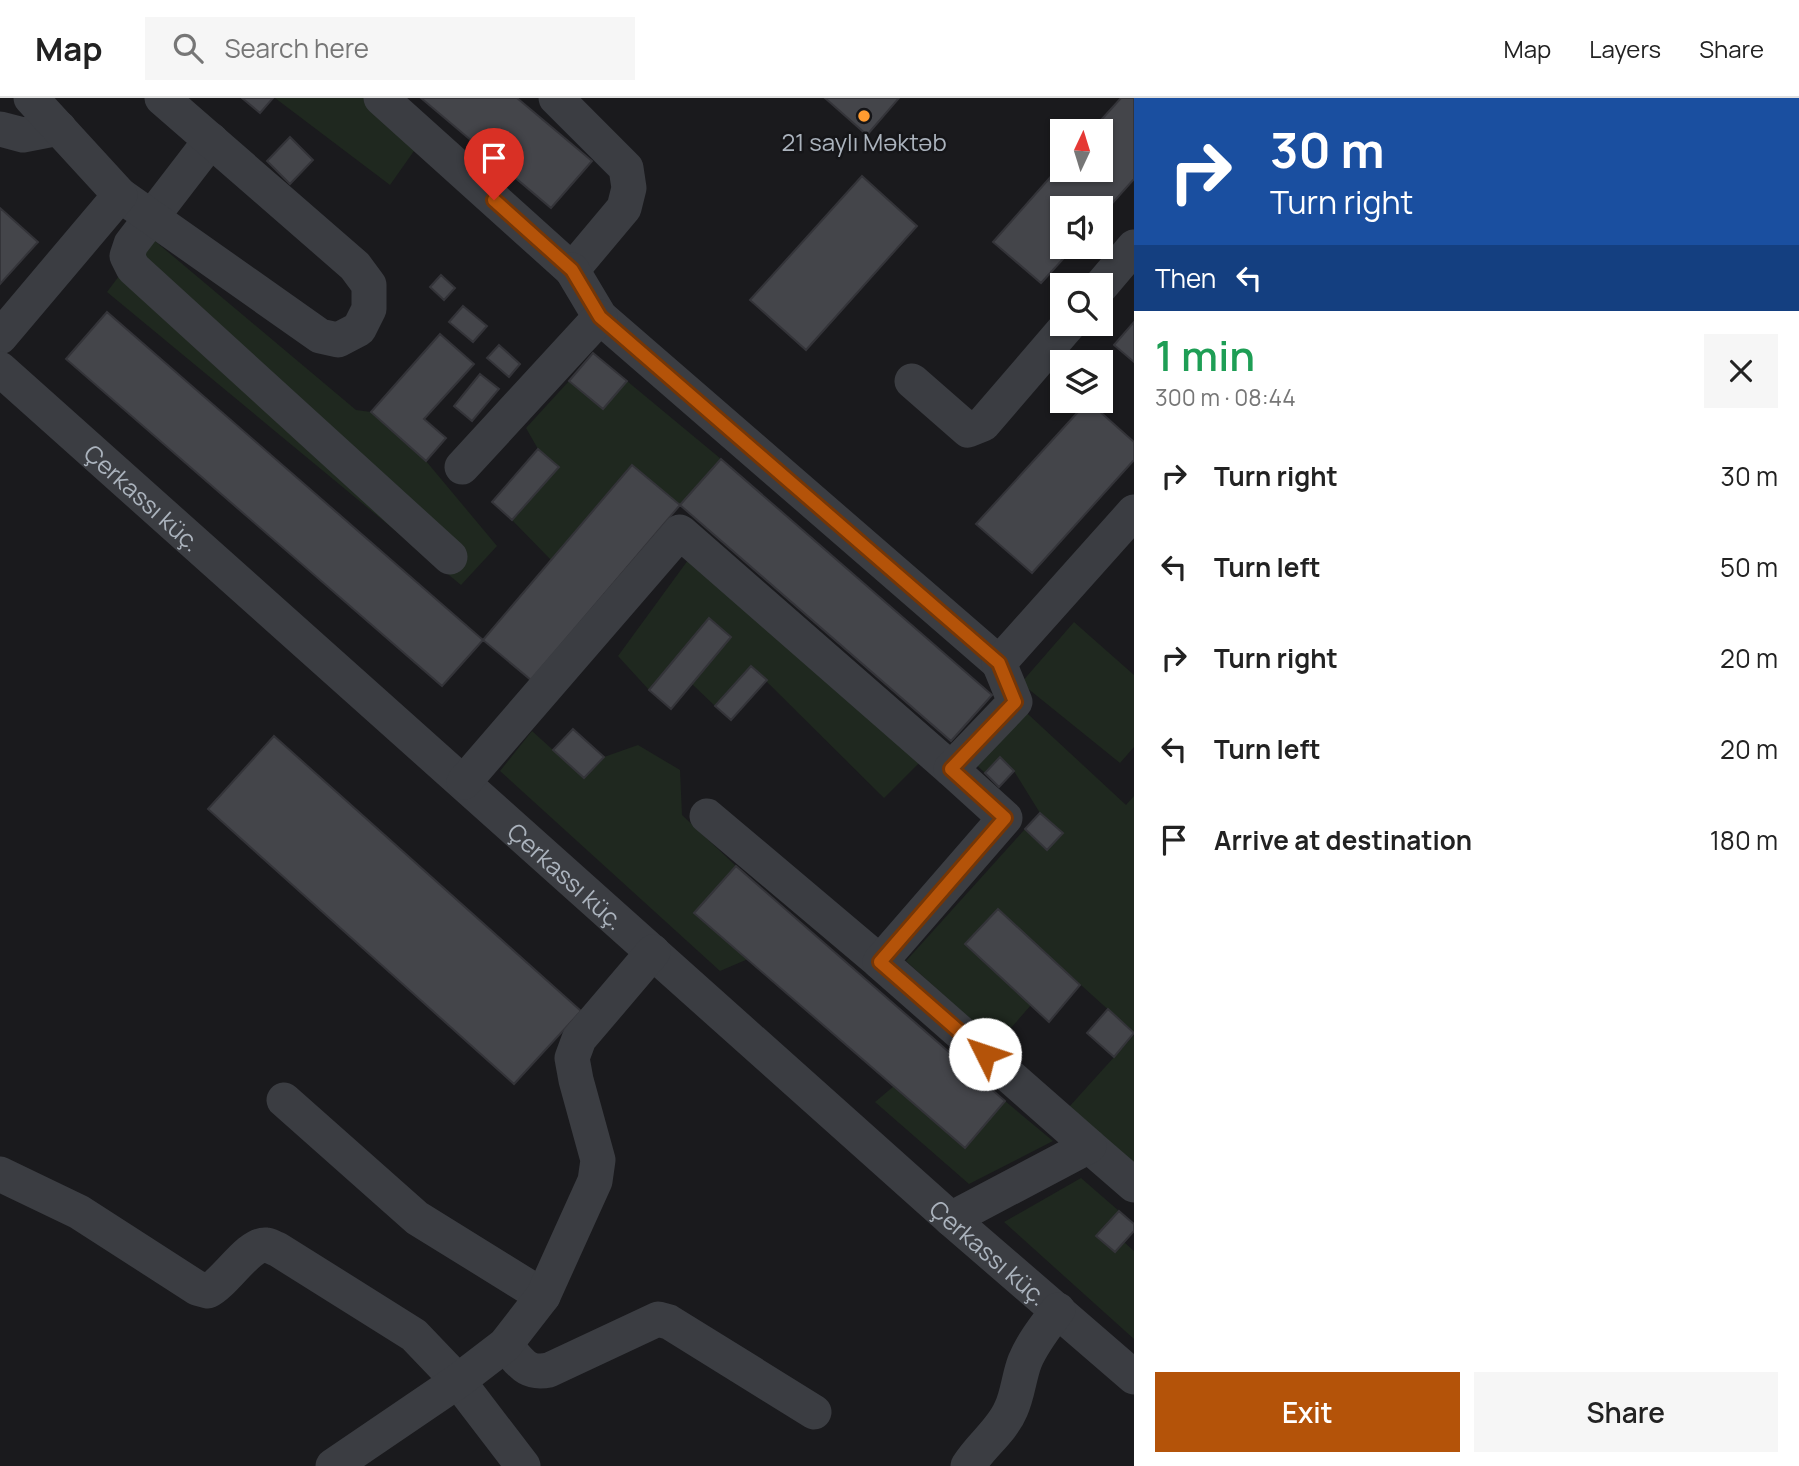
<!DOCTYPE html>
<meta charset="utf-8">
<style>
body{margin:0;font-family:Manrope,sans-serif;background:#f6f6f6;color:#222;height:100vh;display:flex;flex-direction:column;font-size:26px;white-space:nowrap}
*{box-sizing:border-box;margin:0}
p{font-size:23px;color:#767676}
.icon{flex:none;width:38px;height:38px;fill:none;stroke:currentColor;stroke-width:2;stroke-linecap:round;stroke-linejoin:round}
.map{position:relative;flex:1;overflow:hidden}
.drawer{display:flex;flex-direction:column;background:#fff;width:665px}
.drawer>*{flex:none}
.guide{background:#1a4fa0;color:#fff;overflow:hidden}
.needle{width:46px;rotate:4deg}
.tools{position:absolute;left:1050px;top:21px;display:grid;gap:14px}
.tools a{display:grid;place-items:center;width:63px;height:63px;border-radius:0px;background:#fff;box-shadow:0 2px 5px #0004;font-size:35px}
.pin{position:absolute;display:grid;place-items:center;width:60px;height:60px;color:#fff;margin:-72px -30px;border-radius:50% 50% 50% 0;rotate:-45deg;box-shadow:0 0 7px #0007}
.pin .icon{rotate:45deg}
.me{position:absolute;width:77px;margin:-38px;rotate:311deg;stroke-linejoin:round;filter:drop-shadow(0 0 5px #0008)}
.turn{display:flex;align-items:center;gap:24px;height:147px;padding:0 21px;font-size:32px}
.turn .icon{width:91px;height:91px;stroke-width:2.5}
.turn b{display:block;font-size:49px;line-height:60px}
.then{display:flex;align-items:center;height:66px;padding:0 21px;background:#0003;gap:14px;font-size:26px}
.round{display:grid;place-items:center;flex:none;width:74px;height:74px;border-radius:0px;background:#f6f6f6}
.overview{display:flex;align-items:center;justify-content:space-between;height:119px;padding:0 21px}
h1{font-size:42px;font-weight:600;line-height:52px;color:#1e9e55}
.primary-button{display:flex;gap:14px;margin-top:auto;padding:14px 21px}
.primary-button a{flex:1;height:80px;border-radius:0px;background:#b45309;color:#fff;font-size:28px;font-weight:600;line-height:80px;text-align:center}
.primary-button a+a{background:#f6f6f6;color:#222}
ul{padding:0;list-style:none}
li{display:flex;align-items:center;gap:21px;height:91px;padding:0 21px}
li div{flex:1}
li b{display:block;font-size:26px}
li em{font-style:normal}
header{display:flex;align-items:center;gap:42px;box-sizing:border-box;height:98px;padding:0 35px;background:#fff;border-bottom:2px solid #e0e0e0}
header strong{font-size:33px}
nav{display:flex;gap:38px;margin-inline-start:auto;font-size:24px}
.search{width:490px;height:63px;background:#f6f6f6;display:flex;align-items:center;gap:18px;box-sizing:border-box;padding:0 24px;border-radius:0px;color:#767676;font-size:26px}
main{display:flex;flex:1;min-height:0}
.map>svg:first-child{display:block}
.green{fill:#1f281f}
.building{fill:#44454a;stroke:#343439;stroke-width:2}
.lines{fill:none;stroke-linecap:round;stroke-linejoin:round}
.minor{stroke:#3b3d42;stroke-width:35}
.route-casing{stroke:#753606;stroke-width:18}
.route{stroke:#b45309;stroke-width:12}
.poi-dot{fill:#ff9b30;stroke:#151518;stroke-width:2.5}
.labels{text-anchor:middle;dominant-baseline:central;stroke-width:5;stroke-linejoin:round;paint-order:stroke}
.poi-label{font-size:24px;fill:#abb3bd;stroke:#151518}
.street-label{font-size:24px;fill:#abb3bd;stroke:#151518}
</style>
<header>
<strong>Map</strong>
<div class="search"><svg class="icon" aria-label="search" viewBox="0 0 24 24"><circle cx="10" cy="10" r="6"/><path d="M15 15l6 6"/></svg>Search here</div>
<nav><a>Map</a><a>Layers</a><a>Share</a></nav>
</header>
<main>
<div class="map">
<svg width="1134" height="1368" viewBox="0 0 1134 1368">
<rect width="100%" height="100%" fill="#1a1a1d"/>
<path class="green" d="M275 0H371L421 43 390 87Z
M149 138 356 312 371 314 426 363 497 448 461 487 107 194Z
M569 283 603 311 627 283 721 361 680 407 631 367 551 462 512 422 558 369 538 351 526 330Z
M691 458 921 663 884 700 751 568 715 608 692 586 731 539 709 520 649 592 618 558Z
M1074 524 1134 577V649L1120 665 1021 585Z
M1015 604 1126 707 1134 698V935L998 812 966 847 1031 907 997 946 906 863 1025 731 1047 752 1063 736 1040 715 1014 673 1000 660 985 675 965 656Z
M532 633 584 680 604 659 638 647 680 672 682 717 736 768 748 861 720 873 500 673Z
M1134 937V1068L1069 1009Z
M894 988 964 1050 1005 1003 1053 1043 969 1086 875 1004Z
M1081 1080 1119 1113 1097 1138 1114 1154 1124 1144 1134 1153V1241L1004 1124Z"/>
<path class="building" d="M242 0H273L260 15Z
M421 0H517L592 63 551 110Z
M825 0H899L867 37Z
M1121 0H1134V81L1101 118V110H1062V149H1074L1041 185 993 144 1062 66V72H1101V33H1091Z
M290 39 313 62 290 86 267 63Z
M862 78 917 128 806 252 750 202Z
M0 110 38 144 0 186Z
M441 177 455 190 444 202 430 189Z
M463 208 487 228 473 244 449 224Z
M107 214 483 542 442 588 66 261Z
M1134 224V264L1114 247Z
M440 236 474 266 424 321 446 340 426 363 371 314Z
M499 247 520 266 509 279 487 260Z
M593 255 627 283 603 311 569 283Z
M480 276 499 291 472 323 454 308Z
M1088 303 1134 344V362L1032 475 976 426Z
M538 351 559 369 512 422 492 404Z
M721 361 992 597 951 643 680 407Z
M632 367 680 407 531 582 483 542Z
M709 520 731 539 671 611 649 592Z
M751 568 767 582 731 622 715 608Z
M573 631 604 659 584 680 553 652Z
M274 638 581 913 514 986 208 711Z
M1000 659 1014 673 999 689 985 675Z
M1040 715 1063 735 1047 752 1025 731Z
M736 768 1005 1003 965 1050 694 815Z
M998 811 1080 887 1049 924 965 846Z
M1108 911 1134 935 1114 959 1087 935Z
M1119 1113 1134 1126V1133L1115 1154 1096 1138Z"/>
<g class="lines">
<g class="minor">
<path d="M381 0 572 172 624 110 629 90 626 70 556 0"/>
<path d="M0 31 23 37 59 30"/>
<path d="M211 42 131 146 127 158 133 170 450 459"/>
<path d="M120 97 320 238 338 242 359 231 369 211V187L355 168 162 0"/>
<path d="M572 172 600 219 999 565"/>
<path d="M1101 188 1134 149"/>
<path d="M0 239 120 97 31 0"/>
<path id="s1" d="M0 271 951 1121 1134 1279"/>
<path d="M912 283 968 332 983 326 1069 226"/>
<path d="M462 369 600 219"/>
<path d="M464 684 680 434 951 671"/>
<path d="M707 718 880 864"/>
<path d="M284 1002 417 1120 543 1198"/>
<path d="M1089 1048 1134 1087"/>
<path d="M0 1076 79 1114 197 1190 208 1193C225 1185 249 1145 266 1147 270 1147 273 1150 277 1151L414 1237 458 1283 523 1368"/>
<path d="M951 1121 1089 1048 880 864 1005 720 951 671 1015 604 999 565 1134 414"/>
<path d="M505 1247C520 1263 525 1277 549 1272L658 1221 669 1224 814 1314"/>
<path d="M333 1368 458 1283 505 1247 543 1198 595 1083 598 1062 576 982 572 960 579 941 653 854"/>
<path d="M968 1368C981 1347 1002 1333 1011 1311 1018 1296 1019 1278 1025 1263 1033 1244 1046 1228 1058 1212"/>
</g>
</g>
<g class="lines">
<g class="route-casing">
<path id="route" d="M494 102 572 172 600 219 999 565 1015 604 951 671 1005 720 880 864 985 956"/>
</g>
<use href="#route" class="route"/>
</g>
<circle class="poi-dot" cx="864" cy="18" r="7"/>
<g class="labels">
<g class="poi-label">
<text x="864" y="43">21 saylı Məktəb</text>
</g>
<g class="street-label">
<text stroke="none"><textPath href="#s1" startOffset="192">Çerkassı küç.</textPath></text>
<text stroke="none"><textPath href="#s1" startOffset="760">Çerkassı küç.</textPath></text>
<text stroke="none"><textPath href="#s1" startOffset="1326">Çerkassı küç.</textPath></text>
</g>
</g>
</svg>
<div class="tools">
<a><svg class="needle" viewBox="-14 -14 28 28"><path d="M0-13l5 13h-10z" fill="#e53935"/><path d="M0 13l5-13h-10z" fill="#767676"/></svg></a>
<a><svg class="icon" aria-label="sound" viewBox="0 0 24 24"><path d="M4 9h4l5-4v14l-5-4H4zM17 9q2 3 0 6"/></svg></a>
<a><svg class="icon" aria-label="search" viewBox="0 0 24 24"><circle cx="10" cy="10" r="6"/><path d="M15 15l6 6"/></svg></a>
<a><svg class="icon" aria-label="layers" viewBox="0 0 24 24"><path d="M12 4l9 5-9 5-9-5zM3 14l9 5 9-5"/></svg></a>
</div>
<div class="pin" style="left:494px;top:102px;background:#d93025"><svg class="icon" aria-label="arrive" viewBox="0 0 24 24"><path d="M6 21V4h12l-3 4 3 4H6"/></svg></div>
<svg class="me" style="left:985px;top:956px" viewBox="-20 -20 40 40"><circle r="19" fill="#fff"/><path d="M0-13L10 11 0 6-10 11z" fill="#b45309"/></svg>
</div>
<section class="drawer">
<div class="guide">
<div class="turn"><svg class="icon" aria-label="right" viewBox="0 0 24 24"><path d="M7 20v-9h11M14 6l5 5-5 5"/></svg><div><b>30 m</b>Turn right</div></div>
<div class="then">Then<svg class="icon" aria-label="left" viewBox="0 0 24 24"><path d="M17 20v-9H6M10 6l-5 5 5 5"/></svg></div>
</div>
<div class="overview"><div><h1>1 min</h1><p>300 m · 08:44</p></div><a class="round"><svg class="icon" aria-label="close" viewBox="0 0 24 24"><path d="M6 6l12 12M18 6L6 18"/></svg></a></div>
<ul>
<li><svg class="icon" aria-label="right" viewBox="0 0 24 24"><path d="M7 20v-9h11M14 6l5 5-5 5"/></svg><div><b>Turn right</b></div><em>30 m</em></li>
<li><svg class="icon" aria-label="left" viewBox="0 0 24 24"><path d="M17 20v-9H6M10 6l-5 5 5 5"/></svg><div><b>Turn left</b></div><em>50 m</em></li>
<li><svg class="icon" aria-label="right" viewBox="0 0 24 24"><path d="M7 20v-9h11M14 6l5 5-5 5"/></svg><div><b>Turn right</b></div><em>20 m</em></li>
<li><svg class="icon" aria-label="left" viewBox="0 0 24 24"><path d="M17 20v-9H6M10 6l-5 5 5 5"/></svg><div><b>Turn left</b></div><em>20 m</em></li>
<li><svg class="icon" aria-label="arrive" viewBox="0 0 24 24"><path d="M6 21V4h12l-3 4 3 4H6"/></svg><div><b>Arrive at destination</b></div><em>180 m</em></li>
</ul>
<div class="primary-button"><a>Exit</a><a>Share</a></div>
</section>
</main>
